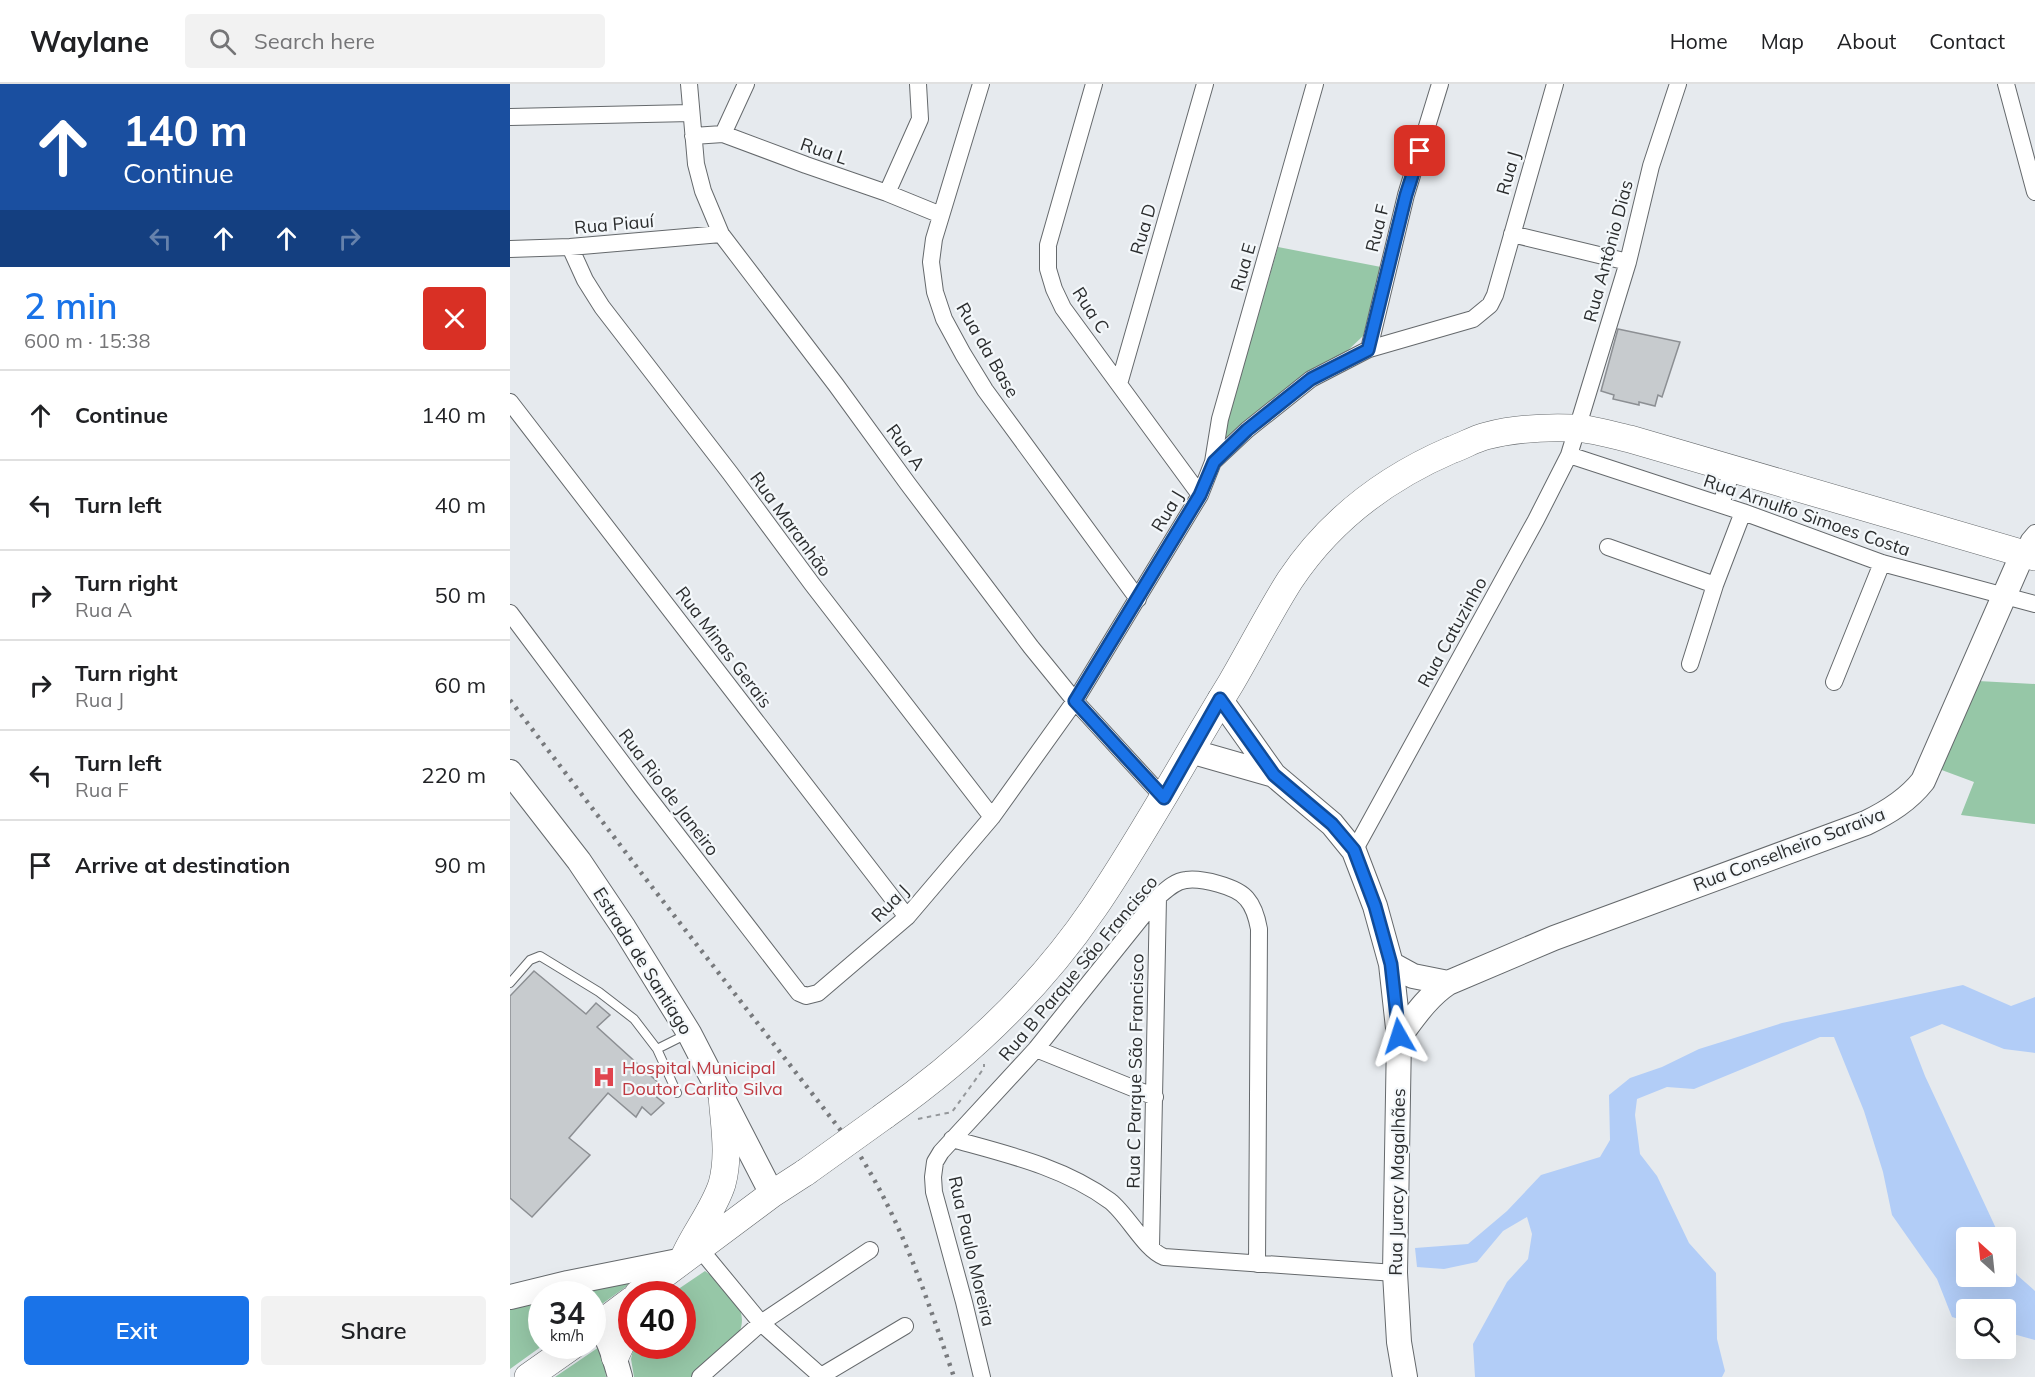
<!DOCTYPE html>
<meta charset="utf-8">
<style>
body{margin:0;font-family:Mulish,sans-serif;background:#f2f2f2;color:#202124;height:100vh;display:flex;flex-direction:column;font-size:22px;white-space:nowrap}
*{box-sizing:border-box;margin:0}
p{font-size:20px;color:#757577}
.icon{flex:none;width:33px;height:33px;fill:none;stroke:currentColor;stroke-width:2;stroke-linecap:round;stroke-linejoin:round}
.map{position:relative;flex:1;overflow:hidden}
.details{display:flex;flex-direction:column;background:#fff;width:510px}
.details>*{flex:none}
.guide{background:#1a4fa0;color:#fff;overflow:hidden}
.needle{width:39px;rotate:333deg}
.controls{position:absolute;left:1446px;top:1143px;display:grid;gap:12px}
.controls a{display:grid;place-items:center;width:60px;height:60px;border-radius:6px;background:#fff;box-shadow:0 6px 24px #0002;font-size:30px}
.speed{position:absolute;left:18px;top:1197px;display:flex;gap:12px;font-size:30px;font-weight:700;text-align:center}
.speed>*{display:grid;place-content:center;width:78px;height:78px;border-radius:50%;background:#fff;box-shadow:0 6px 24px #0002;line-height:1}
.speed small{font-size:15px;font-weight:400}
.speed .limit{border:9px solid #d22;background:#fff;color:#111}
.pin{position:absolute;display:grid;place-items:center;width:51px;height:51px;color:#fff;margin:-26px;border-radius:12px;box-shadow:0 3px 9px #0006}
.me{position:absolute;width:66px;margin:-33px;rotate:354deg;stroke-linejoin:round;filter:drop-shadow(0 0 4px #0008)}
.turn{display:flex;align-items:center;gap:21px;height:126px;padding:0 24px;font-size:27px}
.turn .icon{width:78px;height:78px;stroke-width:2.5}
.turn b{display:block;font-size:42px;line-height:51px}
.lanes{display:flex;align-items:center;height:57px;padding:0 24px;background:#0003;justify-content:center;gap:30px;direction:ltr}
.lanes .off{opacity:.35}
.round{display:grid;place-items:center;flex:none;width:63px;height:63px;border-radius:6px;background:#f2f2f2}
.overview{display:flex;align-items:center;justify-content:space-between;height:102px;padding:0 24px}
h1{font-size:36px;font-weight:600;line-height:45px;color:#1a73e8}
.cta{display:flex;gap:12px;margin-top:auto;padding:12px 24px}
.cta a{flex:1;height:69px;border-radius:6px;background:#1a73e8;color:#fff;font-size:24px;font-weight:600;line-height:69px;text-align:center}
.cta a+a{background:#f2f2f2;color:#202124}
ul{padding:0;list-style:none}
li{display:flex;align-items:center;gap:18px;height:90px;padding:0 24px;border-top:2px solid #e0e0e0}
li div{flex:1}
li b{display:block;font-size:22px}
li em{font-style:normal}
header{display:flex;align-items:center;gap:36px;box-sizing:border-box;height:84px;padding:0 30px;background:#fff;border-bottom:2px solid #e0e0e0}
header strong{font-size:28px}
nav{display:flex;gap:33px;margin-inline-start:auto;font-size:21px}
.search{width:420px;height:54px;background:#f2f2f2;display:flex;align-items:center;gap:15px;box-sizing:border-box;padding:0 21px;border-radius:6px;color:#757577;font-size:22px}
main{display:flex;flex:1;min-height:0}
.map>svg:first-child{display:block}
.green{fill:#96c7a7}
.water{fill:#b2cdf7}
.building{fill:#c7cbce;stroke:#8c8f93;stroke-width:1.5}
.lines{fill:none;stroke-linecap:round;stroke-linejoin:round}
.lane-casing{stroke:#65696c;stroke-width:10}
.street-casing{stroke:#65696c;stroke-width:18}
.secondary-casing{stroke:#65696c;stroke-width:26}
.primary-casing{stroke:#65696c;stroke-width:28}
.path{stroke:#94979a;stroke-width:2;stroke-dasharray:4.5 4.5;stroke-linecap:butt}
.lane{stroke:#fff;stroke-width:8}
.street{stroke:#fff;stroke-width:16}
.secondary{stroke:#fff;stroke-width:24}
.primary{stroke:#fff;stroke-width:27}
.rail{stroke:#787a7d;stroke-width:4.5;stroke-dasharray:3 6;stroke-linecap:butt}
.primary-bridge-casing{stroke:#65696c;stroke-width:28;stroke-linecap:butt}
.primary-bridge{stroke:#fff;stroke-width:27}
.route-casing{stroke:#114b97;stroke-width:15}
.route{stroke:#1a73e8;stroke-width:10}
.labels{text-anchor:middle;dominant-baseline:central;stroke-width:4.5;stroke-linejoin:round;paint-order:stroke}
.street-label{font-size:18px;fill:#2b2d2e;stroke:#f4f8fb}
.health-label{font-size:18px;fill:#be3a42;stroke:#f4f8fb;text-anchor:start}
</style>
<header>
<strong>Waylane</strong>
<div class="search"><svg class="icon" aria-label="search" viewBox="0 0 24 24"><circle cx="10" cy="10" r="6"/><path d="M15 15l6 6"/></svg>Search here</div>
<nav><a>Home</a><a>Map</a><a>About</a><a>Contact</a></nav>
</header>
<main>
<section class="details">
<div class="guide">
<div class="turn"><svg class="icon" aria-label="ahead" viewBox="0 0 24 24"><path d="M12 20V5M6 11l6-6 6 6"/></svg><div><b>140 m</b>Continue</div></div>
<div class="lanes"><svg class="icon off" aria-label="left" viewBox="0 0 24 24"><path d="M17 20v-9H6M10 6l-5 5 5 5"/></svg><svg class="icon" aria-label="ahead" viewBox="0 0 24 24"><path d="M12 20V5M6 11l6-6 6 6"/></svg><svg class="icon" aria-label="ahead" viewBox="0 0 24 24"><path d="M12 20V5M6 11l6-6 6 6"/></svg><svg class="icon off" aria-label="right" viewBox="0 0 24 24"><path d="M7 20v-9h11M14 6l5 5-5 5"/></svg></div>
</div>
<div class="overview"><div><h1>2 min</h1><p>600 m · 15:38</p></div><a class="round" style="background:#d93025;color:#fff"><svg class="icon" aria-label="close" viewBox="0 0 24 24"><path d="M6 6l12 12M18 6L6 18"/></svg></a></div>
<ul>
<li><svg class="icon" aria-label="ahead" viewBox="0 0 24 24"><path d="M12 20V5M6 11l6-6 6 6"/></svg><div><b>Continue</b></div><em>140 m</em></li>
<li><svg class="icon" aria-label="left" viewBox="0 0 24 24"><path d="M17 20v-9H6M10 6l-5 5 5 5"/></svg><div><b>Turn left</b></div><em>40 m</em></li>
<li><svg class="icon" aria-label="right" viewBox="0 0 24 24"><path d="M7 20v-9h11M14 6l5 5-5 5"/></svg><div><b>Turn right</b><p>Rua A</p></div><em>50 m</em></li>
<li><svg class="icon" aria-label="right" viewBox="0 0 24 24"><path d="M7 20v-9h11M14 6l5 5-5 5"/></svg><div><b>Turn right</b><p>Rua J</p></div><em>60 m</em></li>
<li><svg class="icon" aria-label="left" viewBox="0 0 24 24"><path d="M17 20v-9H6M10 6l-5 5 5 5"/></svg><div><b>Turn left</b><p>Rua F</p></div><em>220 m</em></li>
<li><svg class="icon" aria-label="arrive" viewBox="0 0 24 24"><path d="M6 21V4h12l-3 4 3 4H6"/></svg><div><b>Arrive at destination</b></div><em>90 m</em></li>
</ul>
<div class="cta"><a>Exit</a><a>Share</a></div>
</section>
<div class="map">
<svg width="1525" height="1293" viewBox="0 0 1525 1293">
<rect width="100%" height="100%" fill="#e6eaee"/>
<path class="green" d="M768 163 871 183 853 252 834 270 805 283 714 357 713 352Z
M1468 597 1525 600V740L1451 731 1464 698 1429 685Z
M195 1187C214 1201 241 1223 229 1249 224 1258 194 1284 185 1293H124L121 1275 124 1262H172V1210H161Z
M135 1189 85 1225 83 1222 82 1210H80V1206Z
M31 1213 32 1262 0 1285V1221Z
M92 1261 96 1293H45Z"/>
<path class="water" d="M1453 901 1501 922 1525 913V969L1494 965 1432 940 1400 953 1415 992 1490 1153 1456 1154V1192H1496V1166L1507 1191 1525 1207V1256L1496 1248V1226H1456V1237L1442 1233 1427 1195 1382 1131 1373 1088 1354 1027 1324 953H1310L1184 1005 1157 1003 1127 1015 1125 1031 1130 1070 1147 1092 1179 1159 1206 1189 1207 1255 1215 1287 1212 1293H965L963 1260 997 1198 1018 1175 1022 1150 1017 1133 993 1147 967 1178 934 1185 907 1183 905 1164 958 1160 997 1127 1031 1091 1090 1073 1100 1056 1099 1011 1120 994 1152 983 1189 965 1272 939Z"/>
<path class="building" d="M1108 245 1170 258 1152 313 1148 311 1145 322 1129 318V321L1103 315 1104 311 1091 307Z
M24 887 76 930 86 919 100 931 87 943 152 1002 143 1010 154 1019 141 1031 132 1023 126 1033 98 1009 59 1054 80 1071 22 1133 0 1114V912Z"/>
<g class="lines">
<g class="lane-casing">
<path id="lane" d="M0 899 20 876 30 872 89 908 124 935 147 965 167 1009
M147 965 179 949"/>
</g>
<g class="street-casing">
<path id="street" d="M179 0 186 80 193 107 211 150 326 301 398 400 521 563 565 617 654 714
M471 0 424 155 421 178 425 208 434 235 453 270 475 306 628 515
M584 0 538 161V185L544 205 553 224 690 411
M1496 0 1525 108
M0 33 181 29
M213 50 236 0
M183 52 213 50 296 81 377 109 431 131
M377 109 410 35 408 0
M1002 150 1118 178
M60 163 75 196 92 223 220 389 302 500 482 733
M0 165 60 163 211 150
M859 265 896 111 930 0
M609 300 695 0
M0 318 397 833
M1059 371 1233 428 1372 479 1525 520
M703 378 710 335 805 0
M1211 420 1223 384
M1098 463 1205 501 1233 428
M1513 469 1519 456 1525 449
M0 529 131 704 289 909 296 912 308 909 397 833 482 733 565 617 690 411 703 378 737 346 801 295 859 265 963 235 980 221 985 211 1045 0
M1180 580 1205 501
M1324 598 1372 479
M844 767 1026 436 1059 371 1118 178 1141 82 1168 0
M526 965 645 1013
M442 1055C496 1070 554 1083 600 1117 618 1131 635 1166 654 1173L885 1189
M641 1163 648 813
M190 1165 251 1239 312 1293
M311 1292 395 1242
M190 1293 251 1239 360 1166
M472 1293 454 1218 424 1108 423 1093 425 1078 431 1068 526 965 648 813C656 806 665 797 676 796 691 794 727 802 737 815 744 823 747 834 749 845L747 1180"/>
</g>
<g class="secondary-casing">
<path id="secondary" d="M710 615 764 691 822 740 844 767 865 822 881 880 889 953 885 1189 889 1258 895 1293
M680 667 764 691
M0 688 69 777 114 844 179 949 262 1110
M881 880 903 892 938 899
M889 953C904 933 917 913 938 899L1044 854 1356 739C1379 728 1398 716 1413 697L1513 469
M58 1199 173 1176
M0 1213 58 1199 67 1210
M82 1230C97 1248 104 1271 110 1293"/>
</g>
<g class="primary-casing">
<path id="primary" d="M374 1032C456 974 527 908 584 824 633 752 675 674 721 599 741 565 759 529 780 496 820 436 876 394 941 366 953 362 964 355 976 352 1003 345 1034 343 1062 344 1081 344 1101 351 1120 355L1525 473
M175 1171C186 1147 204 1125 212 1100 220 1071 214 1040 212 1011
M128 1210 262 1110 296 1088
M82 1246 122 1216
M105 1273 122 1236
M18 1293 62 1262"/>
</g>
<path class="path" d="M408 1035 442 1028 474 984V980"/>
<use href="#lane" class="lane"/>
<use href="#street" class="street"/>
<use href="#secondary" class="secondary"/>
<use href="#primary" class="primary"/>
<path class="rail" d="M0 616 142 803 349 1070C393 1140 417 1215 444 1293"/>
<g class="primary-bridge-casing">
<path id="primary-bridge" d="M296 1088 374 1032"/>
</g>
<use href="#primary-bridge" class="primary-bridge"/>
</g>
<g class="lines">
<g class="route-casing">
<path id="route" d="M889 952 881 880 865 822 844 766 822 740 764 691 710 615 654 714 565 617 690 411 704 378 737 346 801 295 858 266 896 111 910 67"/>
</g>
<use href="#route" class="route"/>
</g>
<defs>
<g id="hospital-bare" transform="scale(1.8)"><path d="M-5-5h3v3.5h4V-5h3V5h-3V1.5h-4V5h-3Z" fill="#e0444e" stroke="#f4f8fb" stroke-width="2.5" paint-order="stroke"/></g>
</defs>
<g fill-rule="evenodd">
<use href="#hospital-bare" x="94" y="993"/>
</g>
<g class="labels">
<g class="street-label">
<text transform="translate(314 67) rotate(19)">Rua L</text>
<text transform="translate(998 89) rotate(-74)">Rua J</text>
<text transform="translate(104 140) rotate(-5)">Rua Piauí</text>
<text transform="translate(867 144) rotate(-76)">Rua F</text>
<text transform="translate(633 145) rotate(-74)">Rua D</text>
<text transform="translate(1098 167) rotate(-75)">Rua Antônio Dias</text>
<text transform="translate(733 183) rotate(-74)">Rua E</text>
<text transform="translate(581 226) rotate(57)">Rua C</text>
<text transform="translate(478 266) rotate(60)">Rua da Base</text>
<text transform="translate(396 363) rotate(54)">Rua A</text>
<text transform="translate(657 427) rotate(-59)">Rua J</text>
<text transform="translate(1297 431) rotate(19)">Rua Arnulfo Simoes Costa</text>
<text transform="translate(281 440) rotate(54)">Rua Maranhão</text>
<text transform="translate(942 548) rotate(-61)">Rua Catuzinho</text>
<text transform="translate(214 563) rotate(53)">Rua Minas Gerais</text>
<text transform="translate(159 708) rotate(53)">Rua Rio de Janeiro</text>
<text transform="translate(1279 765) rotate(-21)">Rua Conselheiro Saraiva</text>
<text transform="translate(380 819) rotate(-45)">Rua J</text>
<text transform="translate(133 877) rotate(58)">Estrada de Santiago</text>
<text transform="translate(568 884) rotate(-50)">Rua B Parque São Francisco</text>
<text transform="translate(625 987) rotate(-89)">Rua C Parque São Francisco</text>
<text transform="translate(887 1098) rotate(-89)">Rua Juracy Magalhães</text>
<text transform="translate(462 1167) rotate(77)">Rua Paulo Moreira</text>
</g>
<g class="health-label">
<text x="112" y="983">Hospital Municipal<tspan x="112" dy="21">Doutor Carlito Silva</tspan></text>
</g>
</g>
</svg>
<div class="controls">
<a><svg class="needle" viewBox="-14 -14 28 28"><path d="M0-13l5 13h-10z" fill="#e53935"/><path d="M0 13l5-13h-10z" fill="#757577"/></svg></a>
<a><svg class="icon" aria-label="search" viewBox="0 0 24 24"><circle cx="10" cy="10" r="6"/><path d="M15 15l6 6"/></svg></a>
</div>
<div class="speed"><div>34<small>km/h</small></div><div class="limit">40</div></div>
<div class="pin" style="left:910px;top:67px;background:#d93025"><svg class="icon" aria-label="arrive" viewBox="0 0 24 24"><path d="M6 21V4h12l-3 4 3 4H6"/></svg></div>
<svg class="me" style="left:889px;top:952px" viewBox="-20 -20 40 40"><path d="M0-17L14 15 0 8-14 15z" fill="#1a73e8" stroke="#fff" stroke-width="4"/></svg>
</div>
</main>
